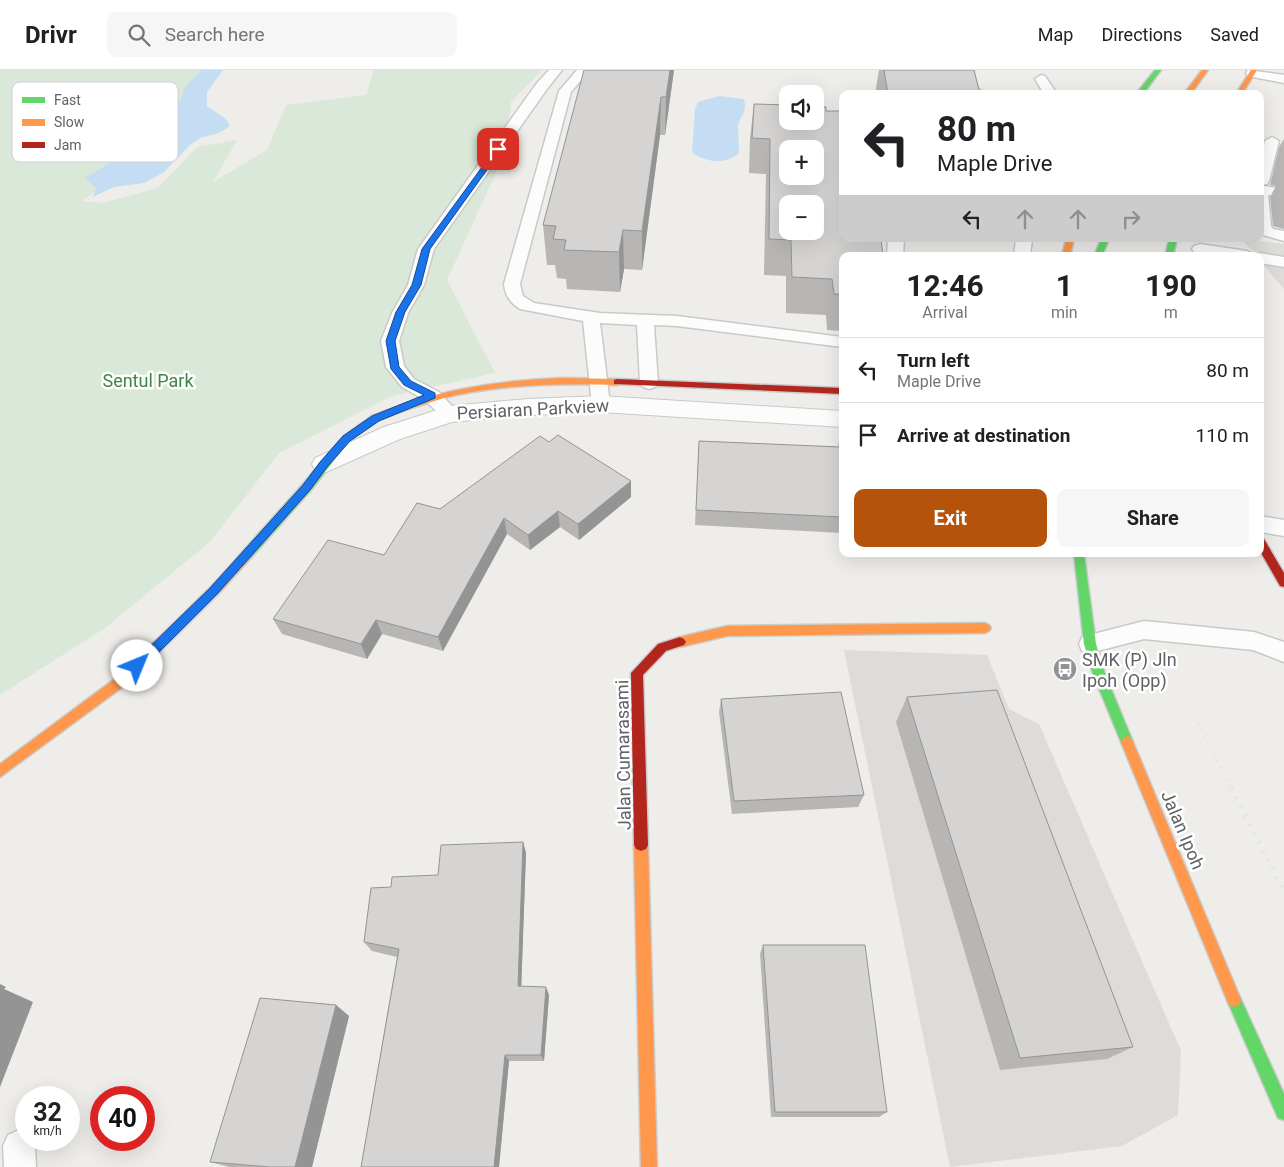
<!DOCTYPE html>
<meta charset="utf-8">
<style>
body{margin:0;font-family:Roboto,sans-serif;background:#f6f6f6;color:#202124;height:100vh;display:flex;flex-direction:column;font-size:19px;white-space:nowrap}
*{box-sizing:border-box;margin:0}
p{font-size:16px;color:#757577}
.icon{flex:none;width:28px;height:28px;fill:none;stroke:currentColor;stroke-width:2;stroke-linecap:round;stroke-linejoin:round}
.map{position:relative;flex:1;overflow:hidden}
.panel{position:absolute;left:839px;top:182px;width:425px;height:305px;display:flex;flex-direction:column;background:#fff;border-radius:10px;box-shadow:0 5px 20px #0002}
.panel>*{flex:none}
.guide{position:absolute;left:839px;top:20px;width:425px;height:152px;border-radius:10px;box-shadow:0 5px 20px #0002;background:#fff;color:#202124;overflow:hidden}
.fabs{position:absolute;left:779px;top:15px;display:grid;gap:10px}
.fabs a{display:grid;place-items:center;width:45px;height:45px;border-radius:10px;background:#fff;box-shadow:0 5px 20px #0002;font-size:25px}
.speed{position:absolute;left:15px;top:1016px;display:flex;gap:10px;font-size:25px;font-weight:700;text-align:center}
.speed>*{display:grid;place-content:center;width:65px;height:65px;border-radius:50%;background:#fff;box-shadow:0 5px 20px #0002;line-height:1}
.speed small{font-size:12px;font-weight:400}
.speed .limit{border:8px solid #d22;background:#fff;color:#111}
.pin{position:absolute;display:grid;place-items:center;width:42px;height:42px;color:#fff;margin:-21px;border-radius:10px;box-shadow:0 2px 8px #0006}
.me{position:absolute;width:55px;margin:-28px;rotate:45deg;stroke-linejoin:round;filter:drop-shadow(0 0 4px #0008)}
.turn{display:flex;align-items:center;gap:18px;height:105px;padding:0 15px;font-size:22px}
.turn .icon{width:65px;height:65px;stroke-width:2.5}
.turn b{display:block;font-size:35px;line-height:42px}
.lanes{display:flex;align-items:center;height:48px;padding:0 15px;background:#0003;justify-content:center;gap:25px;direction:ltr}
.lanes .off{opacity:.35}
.eta{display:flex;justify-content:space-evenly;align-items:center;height:85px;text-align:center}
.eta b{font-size:30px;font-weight:700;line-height:35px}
.action{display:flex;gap:10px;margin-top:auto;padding:10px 15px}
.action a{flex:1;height:58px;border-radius:10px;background:#b45309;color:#fff;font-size:20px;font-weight:700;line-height:58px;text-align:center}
.action a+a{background:#f6f6f6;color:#202124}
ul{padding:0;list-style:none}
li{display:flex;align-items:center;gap:15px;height:65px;padding:0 15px;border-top:1px solid #e0e0e0}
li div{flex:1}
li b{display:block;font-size:19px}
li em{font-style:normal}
header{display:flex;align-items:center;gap:30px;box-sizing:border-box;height:70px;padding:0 25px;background:#fff;border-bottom:1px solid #e0e0e0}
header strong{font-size:24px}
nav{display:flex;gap:28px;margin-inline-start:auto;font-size:18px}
.search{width:350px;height:45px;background:#f6f6f6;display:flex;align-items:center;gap:12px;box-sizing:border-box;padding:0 18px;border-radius:10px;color:#757577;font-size:19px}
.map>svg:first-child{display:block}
.industrial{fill:#dedcda}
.education{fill:#dedcd9}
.green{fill:#d9e8d8}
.water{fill:#c4ddf2}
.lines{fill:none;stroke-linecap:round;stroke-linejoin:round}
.lane-casing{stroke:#c9c9c9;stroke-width:3}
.street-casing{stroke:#c9c9c9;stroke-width:2}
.fast-casing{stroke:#cbcbcb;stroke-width:3}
.slow-casing{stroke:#cbcbcb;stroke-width:3}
.jam-casing{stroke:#cbcbcb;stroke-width:3}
.lane{fill:#fcfcfc;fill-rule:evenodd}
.street{fill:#fcfcfc;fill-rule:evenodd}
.fast{fill:#63d668;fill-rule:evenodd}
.slow{fill:#ff974d;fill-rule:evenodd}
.jam{fill:#b3261e;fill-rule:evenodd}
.rail-far1{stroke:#e3e4e3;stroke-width:4;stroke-dasharray:1 6;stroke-linecap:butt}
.rail{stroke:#e3e4e3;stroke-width:5;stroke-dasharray:2 8;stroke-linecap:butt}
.wall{fill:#b7b6b5}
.shaded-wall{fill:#959494}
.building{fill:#d5d4d3;stroke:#959494;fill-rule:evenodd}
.route{fill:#1a73e8;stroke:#114b97}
.labels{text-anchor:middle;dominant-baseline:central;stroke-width:5;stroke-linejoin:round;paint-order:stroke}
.park-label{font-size:18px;fill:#408546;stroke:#fff}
.street-label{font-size:18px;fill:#5f6267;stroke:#fff}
.poi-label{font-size:18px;fill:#5f6267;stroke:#fff;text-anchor:start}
.key{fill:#fff;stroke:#cfd0d1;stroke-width:1}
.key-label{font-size:14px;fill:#5f6267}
</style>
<header>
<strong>Drivr</strong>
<div class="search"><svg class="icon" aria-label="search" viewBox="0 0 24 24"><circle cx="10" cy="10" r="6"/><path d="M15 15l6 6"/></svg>Search here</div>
<nav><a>Map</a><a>Directions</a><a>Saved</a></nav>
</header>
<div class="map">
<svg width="1284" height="1097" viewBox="0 0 1284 1097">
<rect width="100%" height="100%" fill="#eeedea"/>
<path class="industrial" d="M844 580 987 585 1009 639 1039 654 1181 981 1178 1045 1122 1076 950 1097Z"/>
<path class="education" d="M1242 169 1284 174V219L1260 191V186H1256Z"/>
<path class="green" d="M0 0H206L183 56 82 131 103 133 158 118 197 77 237 70 213 112 267 80 286 35 366 25 374 0H542L511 32 505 83 447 210 495 303 392 326 279 383 211 471 105 558 0 625Z"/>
<path class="water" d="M202 0H223L207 22V36L226 49 230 56 219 63 200 68 189 76 163 103 144 113 114 117 93 127 96 118 85 108 170 56 186 15Z
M719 26 744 29C748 47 737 46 738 60 738 69 740 75 738 84 723 95 707 92 692 83L695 39 698 32Z"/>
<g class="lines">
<g class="lane-casing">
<path id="lane" d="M549 0H562L547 19 434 179 424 215 408 243 399 271 404 296 414 309 439 322 459 344 457 348 450 350 443 348 425 330 402 317 386 297 381 271 392 243 408 215 418 179 537 13Z
M577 0H590L571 22 520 214 523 226 534 233 600 243 677 246 842 267V277L677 256 654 255 658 313 655 317 649 319 643 317 640 313 637 255 600 253 610 334 608 338 601 340 594 338 592 334 583 251 520 239C510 233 505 225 504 214L559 21Z
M919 0H941L950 2 987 24H971L942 8 921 3Z
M1248 0 1284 5V13L1248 6 1246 3Z
M1041 5 1045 6 1057 24H1044L1035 9Z
M1272 67 1279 71 1269 111 1267 114 1260 115V91L1265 71Z
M1264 116 1284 119V127L1268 125 1271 156 1273 159 1284 161V171L1263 165 1260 163V117Z
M888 169H904L903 186H887Z
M1016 169H1032L1030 186H1014Z
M1200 174 1247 181 1254 185 1260 183 1284 187V197L1260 193V186H1217L1194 182 1192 179 1194 176Z
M1260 446 1284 450V466L1260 462Z
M1144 551 1254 562 1284 572V592L1253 580 1144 569 1090 583 1082 581 1079 574 1082 567Z
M19 1060 26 1063V1070H33L35 1076 36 1097H4L3 1076 8 1065Z"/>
</g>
<g class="street-casing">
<path id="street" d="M601 326 842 341V357L601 342 528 345 452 352 400 369 324 403 315 400 312 394 315 388 384 357 450 336 528 329Z"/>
</g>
<g class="fast-casing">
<path id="fast" d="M1155 0H1161L1143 24H1136Z
M1101 169H1109L1102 186H1094Z
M1169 169H1177L1173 186H1165Z
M405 334 410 337 408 339 378 350 350 370 311 420 247 492H239L238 489 239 486 303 414 344 366 372 346Z
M1074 484H1084L1096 574 1105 604 1133 672 1131 676 1127 678 1123 676 1121 672 1093 604 1084 574Z
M1234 923 1239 925 1284 1024V1050L1278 1048 1227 930 1229 925Z"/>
</g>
<g class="slow-casing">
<path id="slow" d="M1202 0H1208L1191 24H1184Z
M1251 0H1257L1242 24H1236Z
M1066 169H1074L1070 186H1062Z
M564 308 617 309 622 312 617 315C563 313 509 314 456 325 439 329 422 335 405 340L400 337 402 335C455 317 508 310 564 308Z
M243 485 247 486 248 489 247 492 218 524 128 613 0 707V694L120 605 210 518 239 486Z
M985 553 989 555 991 558 989 561 985 563 727 566 680 577 676 575 674 572 676 569 680 567 727 556Z
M1127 666 1131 668 1133 672 1241 930 1239 935 1234 937 1229 935 1121 672 1123 668Z
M641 769 646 771 648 775 657 1097H641L634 775 636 771Z"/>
</g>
<g class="jam-casing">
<path id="jam" d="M617 309 842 318V324L614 314V310Z
M1260 468 1264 469 1284 503V517L1280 516 1260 481Z
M680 567 684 569 686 572 684 575 666 581 643 605 648 775 646 779 641 781 636 779 634 775 631 603 658 574Z"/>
</g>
<use href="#lane" class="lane"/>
<use href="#street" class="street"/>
<use href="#fast" class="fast"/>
<use href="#slow" class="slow"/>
<use href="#jam" class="jam"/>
<path class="rail-far1" d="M1259 637 1284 680
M1195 647 1232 720"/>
<path class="rail" d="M1231 718 1284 822"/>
</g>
<path class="wall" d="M674 0 665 65H660L642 200 624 199 620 222 567 219 566 209 557 208 555 195H547L543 155Z
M879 0H974L980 24H875Z
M754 34 842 186V261L827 260 826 245 786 243V206L764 205 766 104 749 103 750 68Z
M1284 69V159L1273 156 1270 127 1276 116 1270 115 1279 77Z
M699 371 838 377 839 373H842V463L695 455Z
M631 427 579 470 560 457 530 480 507 464 443 581 382 564 367 589 282 564 273 549 384 485 440 439Z
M911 484H993L992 487Z
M907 627 1133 977 1107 989 1000 1000 896 652Z
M721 629 864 725 858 737 732 744 719 642Z
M523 772 526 783 521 916 549 925 544 991H509L499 1097H361L397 887 372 881 364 872 391 817 438 805Z
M763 875 887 1042 879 1047H771L760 884Z
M336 935 349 946 312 1097H229L210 1092Z"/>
<path class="shaded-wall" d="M670 0H674L665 65 666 27Z
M661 27 660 65 642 200V161Z
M623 160 624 199 620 222 619 182Z
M631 411V427L579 470 578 454Z
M558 441 560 457 530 480 528 465Z
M504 448 507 464 443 581 438 567Z
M376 550 382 564 367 589 361 574Z
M523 772 526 783 521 925 518 916Z
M0 914 6 917 4 919 33 932 0 1017Z
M546 917 549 925 544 991 541 985Z
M336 935 349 946 312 1097H295Z
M505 985 509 991 499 1097H494Z"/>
<path class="building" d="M584 0H670L666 27H661L642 161 623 160 619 182 564 180 566 170 553 169 556 156 543 155Z
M884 0H974L980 24H888Z
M754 34 788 35V51H815V36L826 37V41H842V169H881L883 186H842V224H834L832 209 792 207 791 170 769 169 770 69 752 68ZM788 79H815V106H788ZM788 134H815V161H788Z
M558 365 631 411 578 454 558 441 528 465 504 448 438 567 376 550 361 574 273 549 328 470 384 485 417 433 440 439 540 366 549 372Z
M699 371 840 377 839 373H842V447L696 440Z
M997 620 1133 977 1020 988 907 627Z
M841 622 864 725 734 731 721 629Z
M523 772 518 916 546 917 541 985H505L494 1097H361L399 879 364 872 371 818 391 817 392 807 438 805 441 775Z
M763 875H865L887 1042H775Z
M260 928 336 935 295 1097H270L210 1092Z"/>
<path class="route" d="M496 78 502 79 430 179 421 215 405 242 395 271 399 297 411 311 435 323V328L379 351 350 371 327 397 310 420 217 524 141 600H133L131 596 133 593 210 518 303 415 320 392 343 366 372 346 424 325 404 315 391 299 386 271 396 242 412 215 422 179Z"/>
<defs>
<g id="bus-disc" transform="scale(1.25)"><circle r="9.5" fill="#919395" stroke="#fff"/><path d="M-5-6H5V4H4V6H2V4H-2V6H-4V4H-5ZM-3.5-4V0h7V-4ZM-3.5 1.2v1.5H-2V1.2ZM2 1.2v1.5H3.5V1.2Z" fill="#fff"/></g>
</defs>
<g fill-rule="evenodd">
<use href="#bus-disc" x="1065" y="599"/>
</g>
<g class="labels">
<g class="park-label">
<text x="148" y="310">Sentul Park</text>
</g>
<g class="street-label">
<text transform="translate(533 339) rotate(-3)">Persiaran Parkview</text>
<text transform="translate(623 685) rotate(-91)">Jalan Cumarasami</text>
<text transform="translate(1183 760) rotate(67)">Jalan Ipoh</text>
</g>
<g class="poi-label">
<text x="1082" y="589">SMK (P) Jln<tspan x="1082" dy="21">Ipoh (Opp)</tspan></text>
</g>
</g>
<rect x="12" y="12" width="166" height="80" rx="8" class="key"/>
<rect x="22" y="27" width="23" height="6" fill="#63d668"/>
<rect x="22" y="49" width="23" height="7" fill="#ff974d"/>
<rect x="22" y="72" width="23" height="6" fill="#b3261e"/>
<g class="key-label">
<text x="54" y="35">Fast</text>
<text x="54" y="57">Slow</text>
<text x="54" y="80">Jam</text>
</g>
</svg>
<div class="fabs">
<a><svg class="icon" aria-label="sound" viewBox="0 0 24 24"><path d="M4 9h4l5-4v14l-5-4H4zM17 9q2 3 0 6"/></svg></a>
<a>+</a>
<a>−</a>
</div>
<div class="speed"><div>32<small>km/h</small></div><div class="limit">40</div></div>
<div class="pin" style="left:498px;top:79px;background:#d93025"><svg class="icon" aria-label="arrive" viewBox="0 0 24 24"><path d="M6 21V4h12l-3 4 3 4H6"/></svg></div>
<svg class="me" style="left:137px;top:596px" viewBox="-20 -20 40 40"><circle r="19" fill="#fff"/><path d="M0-13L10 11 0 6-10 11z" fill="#1a73e8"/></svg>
<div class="guide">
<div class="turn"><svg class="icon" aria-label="left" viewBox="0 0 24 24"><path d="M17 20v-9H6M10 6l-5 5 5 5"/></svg><div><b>80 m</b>Maple Drive</div></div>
<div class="lanes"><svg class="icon" aria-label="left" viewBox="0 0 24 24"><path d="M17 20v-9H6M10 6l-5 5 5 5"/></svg><svg class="icon off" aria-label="ahead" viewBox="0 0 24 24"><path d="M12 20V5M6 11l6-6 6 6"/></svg><svg class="icon off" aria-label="ahead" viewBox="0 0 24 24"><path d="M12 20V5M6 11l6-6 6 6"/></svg><svg class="icon off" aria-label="right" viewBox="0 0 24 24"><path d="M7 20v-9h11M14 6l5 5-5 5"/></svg></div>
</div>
<section class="panel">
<div class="eta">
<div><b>12:46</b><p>Arrival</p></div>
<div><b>1</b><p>min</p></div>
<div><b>190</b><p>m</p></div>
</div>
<ul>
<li><svg class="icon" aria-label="left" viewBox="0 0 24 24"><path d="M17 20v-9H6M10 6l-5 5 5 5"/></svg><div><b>Turn left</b><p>Maple Drive</p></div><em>80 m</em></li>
<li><svg class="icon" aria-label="arrive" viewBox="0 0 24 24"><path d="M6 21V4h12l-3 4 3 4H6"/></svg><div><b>Arrive at destination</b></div><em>110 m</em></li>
</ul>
<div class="action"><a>Exit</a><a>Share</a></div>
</section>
</div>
